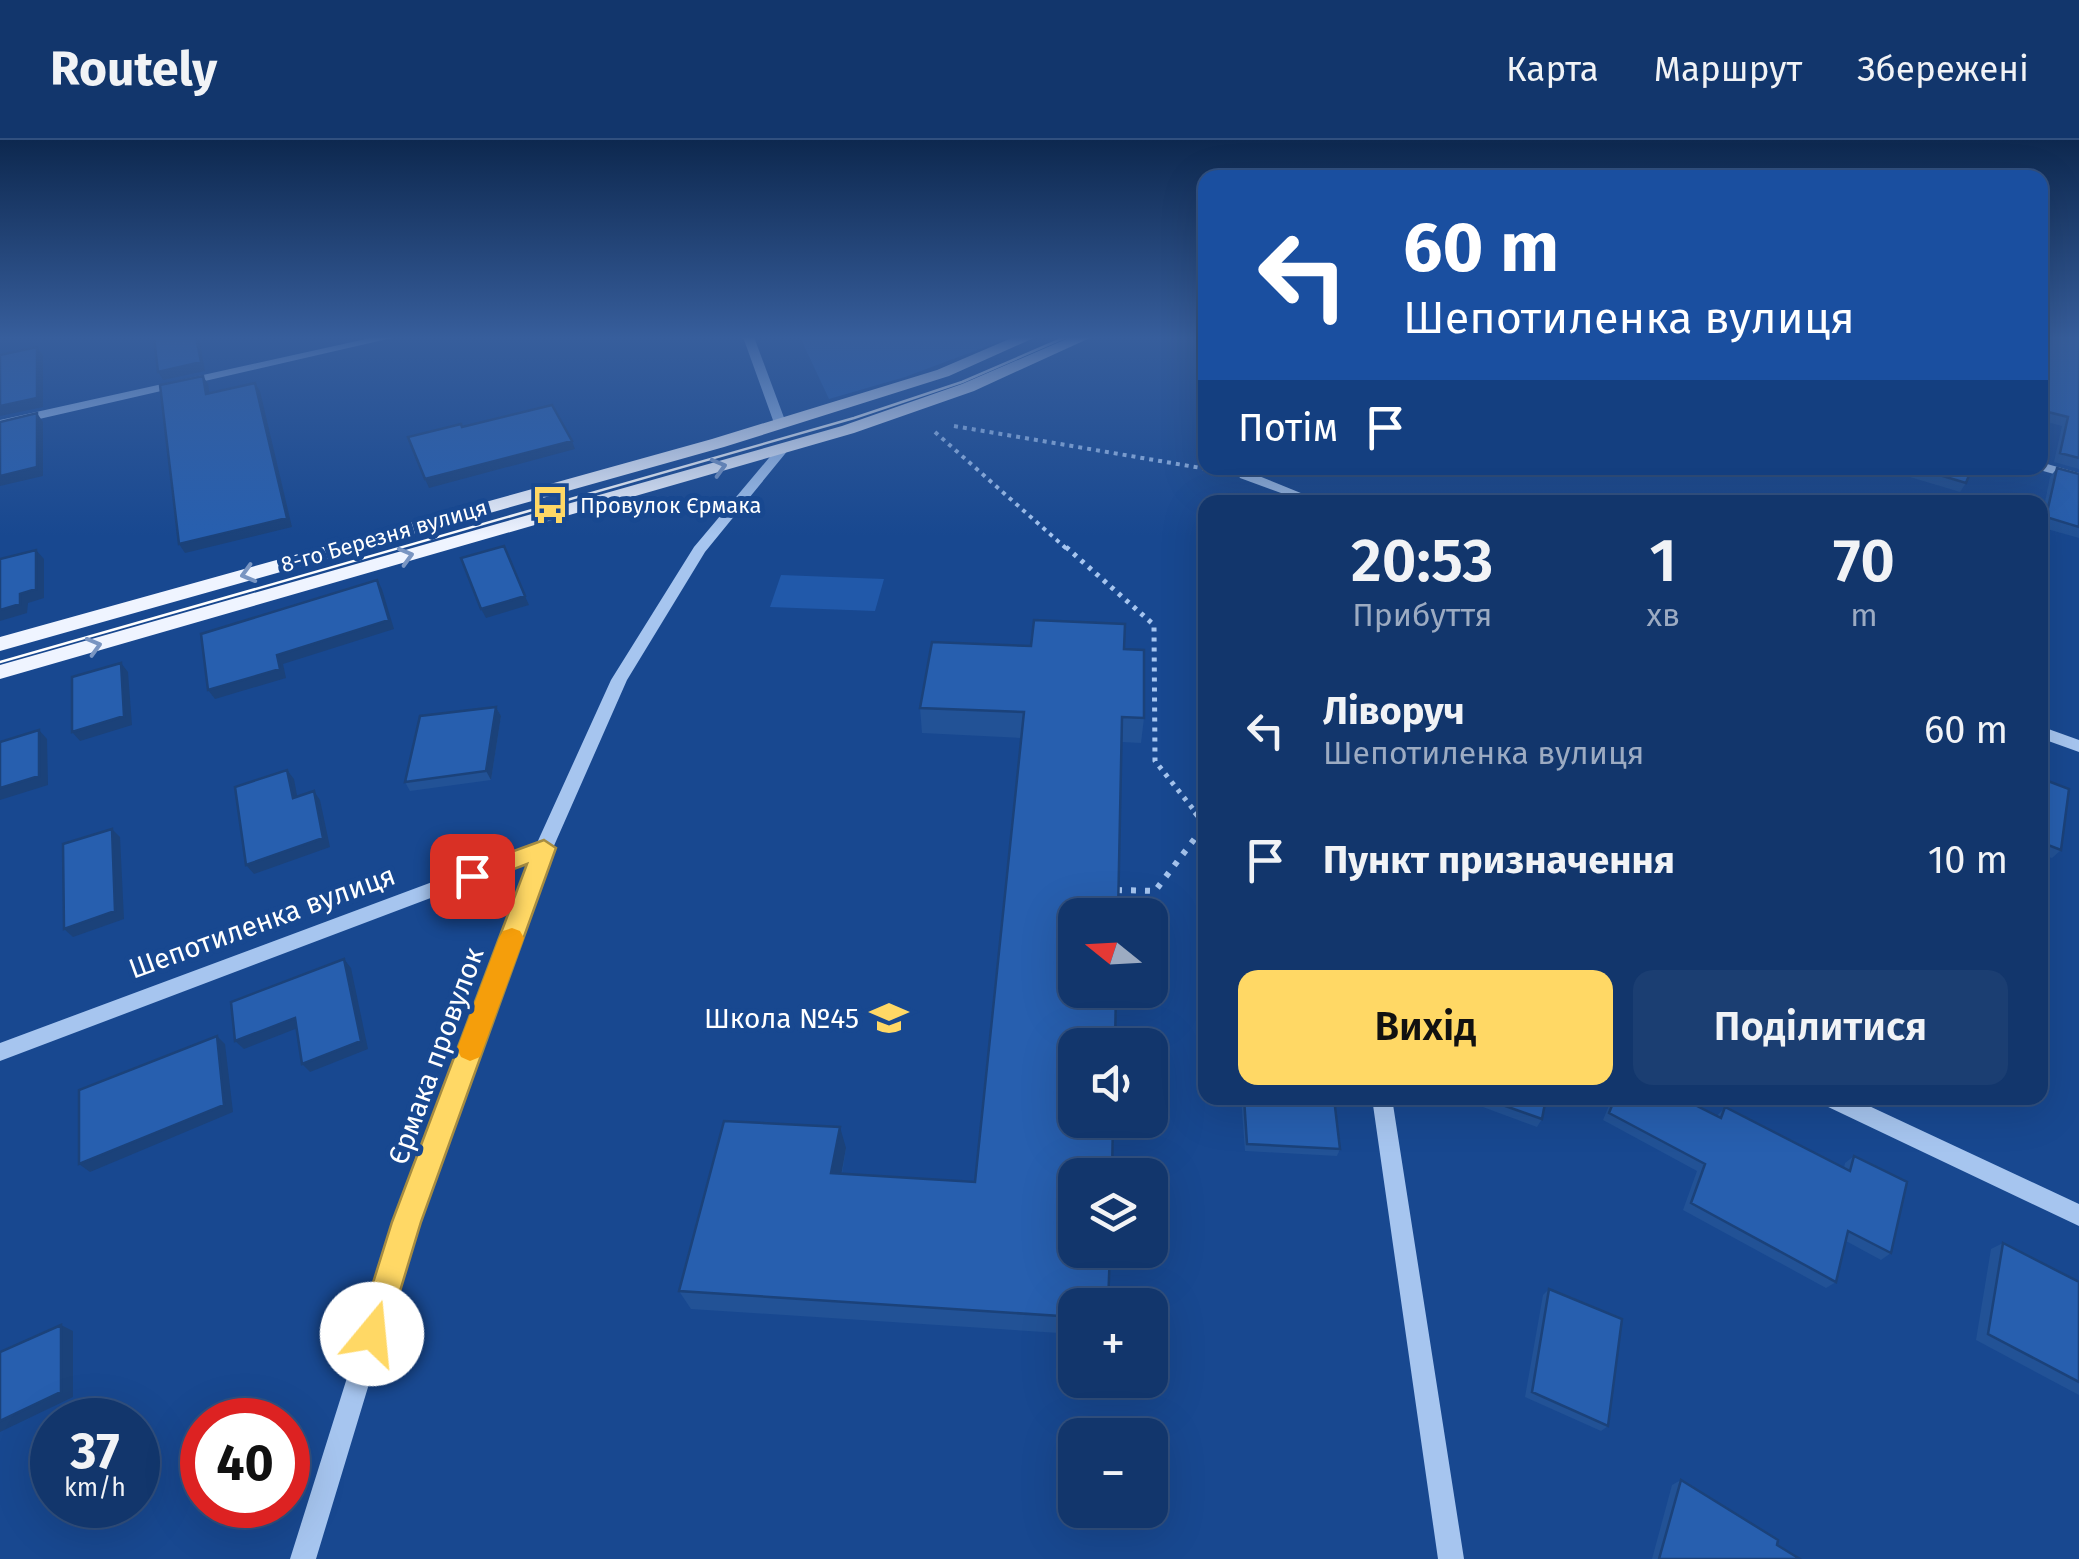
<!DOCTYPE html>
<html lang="uk">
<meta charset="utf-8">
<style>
body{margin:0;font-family:"Fira Sans",sans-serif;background:#1b3e72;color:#f1f3f6;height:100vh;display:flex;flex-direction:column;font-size:38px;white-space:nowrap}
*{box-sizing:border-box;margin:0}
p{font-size:32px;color:#9cabc2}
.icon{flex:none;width:55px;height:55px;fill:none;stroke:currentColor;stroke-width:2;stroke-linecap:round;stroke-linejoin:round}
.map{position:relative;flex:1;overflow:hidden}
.sheet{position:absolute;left:1198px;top:355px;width:850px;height:610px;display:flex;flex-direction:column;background:#12366c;border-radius:20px;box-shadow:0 10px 40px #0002,0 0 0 2px #31507f}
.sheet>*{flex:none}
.top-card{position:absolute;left:1198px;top:30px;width:850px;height:305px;border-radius:20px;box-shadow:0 10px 40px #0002,0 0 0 2px #31507f;background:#1a4fa0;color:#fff;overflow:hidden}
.needle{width:65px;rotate:288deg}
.controls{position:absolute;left:1058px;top:758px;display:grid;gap:20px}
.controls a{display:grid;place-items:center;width:110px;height:110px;border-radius:20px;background:#12366c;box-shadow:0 10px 40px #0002,0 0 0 2px #31507f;font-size:50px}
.speed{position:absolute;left:30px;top:1258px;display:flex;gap:20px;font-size:50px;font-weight:700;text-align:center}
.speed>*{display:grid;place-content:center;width:130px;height:130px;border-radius:50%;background:#12366c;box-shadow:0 10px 40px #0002,0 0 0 2px #31507f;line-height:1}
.speed small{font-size:25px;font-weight:400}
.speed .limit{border:15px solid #d22;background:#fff;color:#111}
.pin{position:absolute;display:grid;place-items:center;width:85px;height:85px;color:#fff;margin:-42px;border-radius:20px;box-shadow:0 5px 15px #0006}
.me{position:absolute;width:110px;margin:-55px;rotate:17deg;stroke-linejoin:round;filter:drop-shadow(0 0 8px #0008)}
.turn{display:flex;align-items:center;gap:35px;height:210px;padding:0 40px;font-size:45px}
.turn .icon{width:130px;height:130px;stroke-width:2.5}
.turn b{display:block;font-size:70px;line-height:85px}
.then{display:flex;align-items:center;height:95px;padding:0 40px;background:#0003;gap:20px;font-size:38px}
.eta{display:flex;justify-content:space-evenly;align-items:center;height:170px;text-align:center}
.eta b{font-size:60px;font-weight:600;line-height:70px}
.cta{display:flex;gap:20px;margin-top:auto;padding:20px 40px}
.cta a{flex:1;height:115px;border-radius:20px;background:#ffd865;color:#111;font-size:40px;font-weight:600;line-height:115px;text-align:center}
.cta a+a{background:#1b3e72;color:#f1f3f6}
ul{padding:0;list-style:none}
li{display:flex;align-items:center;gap:30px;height:130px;padding:0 40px}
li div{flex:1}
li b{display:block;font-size:38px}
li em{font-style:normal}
header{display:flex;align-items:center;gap:60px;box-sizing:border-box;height:140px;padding:0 50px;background:#12366c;border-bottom:2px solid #31507f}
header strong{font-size:48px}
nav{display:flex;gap:55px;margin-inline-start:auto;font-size:35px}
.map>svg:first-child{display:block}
.green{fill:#2159aa}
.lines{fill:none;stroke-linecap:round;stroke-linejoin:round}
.path-far2{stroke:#a6c5ef;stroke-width:4;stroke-dasharray:4 5;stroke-linecap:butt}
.path-far1{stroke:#a6c5ef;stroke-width:5;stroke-dasharray:4 6;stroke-linecap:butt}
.path{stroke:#a6c5ef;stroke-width:6;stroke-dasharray:5 9;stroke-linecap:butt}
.minor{fill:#a6c5ef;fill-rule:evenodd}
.major{fill:#eff4ff;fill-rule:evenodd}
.tram{stroke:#fff;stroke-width:2.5}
.wall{fill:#225296}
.shaded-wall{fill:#1b427a}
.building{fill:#275faf;stroke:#1b427a;stroke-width:2.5}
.oneway{stroke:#7995c2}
.route{fill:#ffd865;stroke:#a68c42;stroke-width:2.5}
.slow{fill:#f59e0b}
.labels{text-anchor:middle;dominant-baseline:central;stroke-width:10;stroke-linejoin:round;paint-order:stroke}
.far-poi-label{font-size:22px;fill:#fff;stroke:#184890;text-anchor:start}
.far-street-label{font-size:22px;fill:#fff;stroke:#184890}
.street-label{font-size:28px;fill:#fff;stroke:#184890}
.poi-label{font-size:28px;fill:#fff;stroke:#184890;text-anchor:end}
</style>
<header>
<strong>Routely</strong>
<nav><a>Карта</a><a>Маршрут</a><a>Збережені</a></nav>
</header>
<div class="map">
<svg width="2079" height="1419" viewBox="0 0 2079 1419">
<rect width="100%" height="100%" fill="#184890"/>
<path class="green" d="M800 197H1012L905 237 829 259Z
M781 435 884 439 875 471 770 467Z"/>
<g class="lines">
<path class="path-far2" d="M954 286 1213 330
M935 292 1068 410"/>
<path class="path-far1" d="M1066 407 1154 485 1155 621 1197 674"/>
<path class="path" d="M1195 672 1205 684
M1117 750 1155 751 1205 685"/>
<path class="minor" d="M375 197H396L0 288V280Z
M743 197H754L786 283 784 286 774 283Z
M779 306 789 309 705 412 627 540 553 708 418 1082 316 1419H290L396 1082 531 720 0 921V903L537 703 611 540 694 407Z
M2040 322 2079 333V341L2036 329 2040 328Z
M1234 328H1246L1249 332 1323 362H1306L1240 338Z
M2040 586 2079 600V612L2040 598Z
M1372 958H1392L1464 1419H1438Z
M1821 958H1852L2079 1064V1086L1824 965Z"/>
<path class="major" d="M1014 197H1036L949 236 724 307 0 511V497L712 299 937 230Z
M1071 197H1092L974 251 854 293 0 539V525L842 286 962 244Z"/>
<path class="tram" d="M0 522 854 278 962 242 1066 197"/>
</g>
<path class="wall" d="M2040 197H2079V329L2054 322 2062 286 2040 280Z
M1914 328H1972L1966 343 1960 352 1910 337Z
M2057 328 2079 334V398L2040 387 2050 337Z
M1124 509 1144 578 1141 603 1122 602 1075 1165V1194L691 1169 679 1151 846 1008 842 1034 975 1042 1021 598 922 593 920 568Z
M496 567 501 576 491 640 410 651 405 642Z
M2040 638 2061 710 2052 718 2040 714Z
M1241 958H1334L1340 1009 1337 1016 1245 1011Z
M1473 958H1546L1542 979 1537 987 1472 963Z
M1612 958H1681L1717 976 1725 967 1844 1028 1845 1023 1854 1016 1891 1113 1881 1120 1846 1101 1836 1142 1826 1148 1683 1070 1697 1031 1603 980Z
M2003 1103 2079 1142V1255L1976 1200 1991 1109Z
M1549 1149 1608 1286 1601 1291 1525 1257 1543 1155Z
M1681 1340 1777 1405 1800 1419H1652L1672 1345Z"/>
<path class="shaded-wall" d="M196 197H199L205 231 163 240 158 232Z
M37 207 43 215V267L0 276V266Z
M203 236 208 244 211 262 206 254Z
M255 243 260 251 292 387 185 413 179 404Z
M37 273 43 282V336L0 346V336Z
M572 301 575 309 429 348 425 339Z
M36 410 44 419V458L28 463 27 473 0 481V470L20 454Z
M377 440 382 449 394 489 283 524 286 538 215 559 208 550 277 515Z
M525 456 529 465 486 478 481 469Z
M121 523 128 532 132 585 80 601 72 592Z
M496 567 501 576 491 640 486 631Z
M39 590 47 599 48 645 0 660V648Z
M287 630 294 639 299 666 293 658Z
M314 651 320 660 330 707 254 734 246 725Z
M112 689 120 697 124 779 73 797 64 789Z
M344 819 351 828 368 909 310 932 302 924Z
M295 878 303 886 244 909 235 901Z
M217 896 225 904 233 972 90 1032 79 1024Z
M840 987 846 1008 838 1053 831 1033Z
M61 1185 73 1191V1257L0 1292V1281Z"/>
<path class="building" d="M154 197H196L201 222 158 232Z
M2040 197H2079V318L2060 313 2068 277 2040 270Z
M37 207V258L0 266V215Z
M203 236 206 254 255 243 287 378 179 404 160 245Z
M552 265 572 301 425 339 408 297 461 284 462 287Z
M37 273V327L0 336V282Z
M1916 328H1972L1966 343Z
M2057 328 2079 334V387L2046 377Z
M504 406 525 456 481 469 461 418Z
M36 410V449L20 454V464L0 470V419Z
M377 440 389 480 277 515 280 529 208 550 201 494Z
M1034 480 1125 484 1124 509 1144 510V578L1122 577 1118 775H1075V850H1116L1115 905H1075V980H1113L1112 1035H1075V1110H1110L1108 1165H1075V1177L679 1151 724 981 840 987 831 1033 975 1042 1024 572 920 568 932 502 1031 506Z
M121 523 124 576 72 592V537Z
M496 567 486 631 405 642 420 576Z
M39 590V636L0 648V602Z
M287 630 293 658 314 651 323 698 246 725 235 647Z
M2040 638 2069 649 2061 710 2040 702Z
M112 689 115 771 64 789 63 704Z
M344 819 361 901 302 924 295 878 235 901 231 862Z
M217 896 224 965 79 1024V950Z
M1244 958H1334L1340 1009 1247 1004Z
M1483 958H1546L1542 979Z
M1615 958H1681L1721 978 1725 967 1850 1031 1854 1016 1907 1042 1891 1113 1848 1091 1836 1142 1691 1063 1705 1024 1609 973Z
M2003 1103 2079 1142V1242L1988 1194Z
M1549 1149 1622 1179 1608 1286 1532 1252Z
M61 1185V1252L0 1281V1212Z
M1681 1340 1778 1400 1777 1405 1800 1419H1659Z"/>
<defs><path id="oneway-chevron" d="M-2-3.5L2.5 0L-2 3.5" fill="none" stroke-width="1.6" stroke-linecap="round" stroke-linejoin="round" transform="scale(2.5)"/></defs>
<g class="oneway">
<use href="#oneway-chevron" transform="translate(719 327) rotate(-16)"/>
<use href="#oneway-chevron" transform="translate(406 416) rotate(-16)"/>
<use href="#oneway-chevron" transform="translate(248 434) rotate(164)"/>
<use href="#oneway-chevron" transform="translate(94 506) rotate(-16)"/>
</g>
<linearGradient id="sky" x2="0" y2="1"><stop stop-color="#0d284f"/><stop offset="0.5" stop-color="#375e9c"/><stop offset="1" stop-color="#375e9c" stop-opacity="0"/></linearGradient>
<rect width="2079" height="396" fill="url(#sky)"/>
<path class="route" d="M544 700 556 708 421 1082 387 1194 383 1205 372 1210 361 1205 357 1194 392 1082 527 724 472 745 460 736 464 729Z"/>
<path class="slow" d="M512 788 520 791 524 798 483 909 480 917 470 921 461 917 457 909 499 798 503 791Z"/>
<defs>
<g id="bus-bare" transform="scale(3)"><path d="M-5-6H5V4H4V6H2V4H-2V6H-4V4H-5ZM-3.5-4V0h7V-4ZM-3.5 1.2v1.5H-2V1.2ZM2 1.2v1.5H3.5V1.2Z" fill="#ffd865" stroke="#184890" stroke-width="2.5" paint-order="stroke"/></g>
<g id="school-bare" transform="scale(3)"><path d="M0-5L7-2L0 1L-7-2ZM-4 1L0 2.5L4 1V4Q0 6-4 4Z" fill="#ffd865" stroke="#184890" stroke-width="2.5" paint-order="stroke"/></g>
</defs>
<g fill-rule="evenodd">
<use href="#bus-bare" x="550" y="365"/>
<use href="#school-bare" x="889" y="878"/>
</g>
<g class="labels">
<g class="far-poi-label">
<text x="580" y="365">Провулок Єрмака</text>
</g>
<g class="far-street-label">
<text transform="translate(384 396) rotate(-16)">8-го Березня вулиця</text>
</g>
<g class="street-label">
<text transform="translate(262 782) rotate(-20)">Шепотиленка вулиця</text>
<text transform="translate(436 916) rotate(-70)">Єрмака провулок</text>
</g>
<g class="poi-label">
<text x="859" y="878">Школа №45</text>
</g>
</g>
</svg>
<div class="controls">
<a><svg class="needle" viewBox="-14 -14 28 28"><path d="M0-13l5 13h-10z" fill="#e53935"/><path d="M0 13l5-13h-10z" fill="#9cabc2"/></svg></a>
<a><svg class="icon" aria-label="sound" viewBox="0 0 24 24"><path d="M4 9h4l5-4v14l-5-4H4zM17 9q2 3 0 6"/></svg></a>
<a><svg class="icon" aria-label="layers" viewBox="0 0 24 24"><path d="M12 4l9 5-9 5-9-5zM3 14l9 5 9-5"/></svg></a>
<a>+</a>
<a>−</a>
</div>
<div class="speed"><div>37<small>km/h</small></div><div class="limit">40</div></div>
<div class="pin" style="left:472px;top:736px;background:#d93025"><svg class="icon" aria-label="arrive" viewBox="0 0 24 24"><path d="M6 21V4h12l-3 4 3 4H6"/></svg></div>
<svg class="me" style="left:372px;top:1194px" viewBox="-20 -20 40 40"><circle r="19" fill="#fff"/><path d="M0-13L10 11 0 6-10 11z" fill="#ffd865"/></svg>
<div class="top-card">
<div class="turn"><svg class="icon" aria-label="left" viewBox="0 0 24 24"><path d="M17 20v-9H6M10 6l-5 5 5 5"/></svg><div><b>60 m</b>Шепотиленка вулиця</div></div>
<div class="then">Потім<svg class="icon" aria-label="arrive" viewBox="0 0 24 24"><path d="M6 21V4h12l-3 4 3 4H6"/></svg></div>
</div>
<section class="sheet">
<div class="eta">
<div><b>20:53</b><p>Прибуття</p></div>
<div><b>1</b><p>хв</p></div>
<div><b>70</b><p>m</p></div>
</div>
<ul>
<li><svg class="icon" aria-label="left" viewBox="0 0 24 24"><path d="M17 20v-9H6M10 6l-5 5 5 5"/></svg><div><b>Ліворуч</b><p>Шепотиленка вулиця</p></div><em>60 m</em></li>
<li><svg class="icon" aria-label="arrive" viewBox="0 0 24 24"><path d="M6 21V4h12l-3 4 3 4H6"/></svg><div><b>Пункт призначення</b></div><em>10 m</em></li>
</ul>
<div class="cta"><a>Вихід</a><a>Поділитися</a></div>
</section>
</div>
